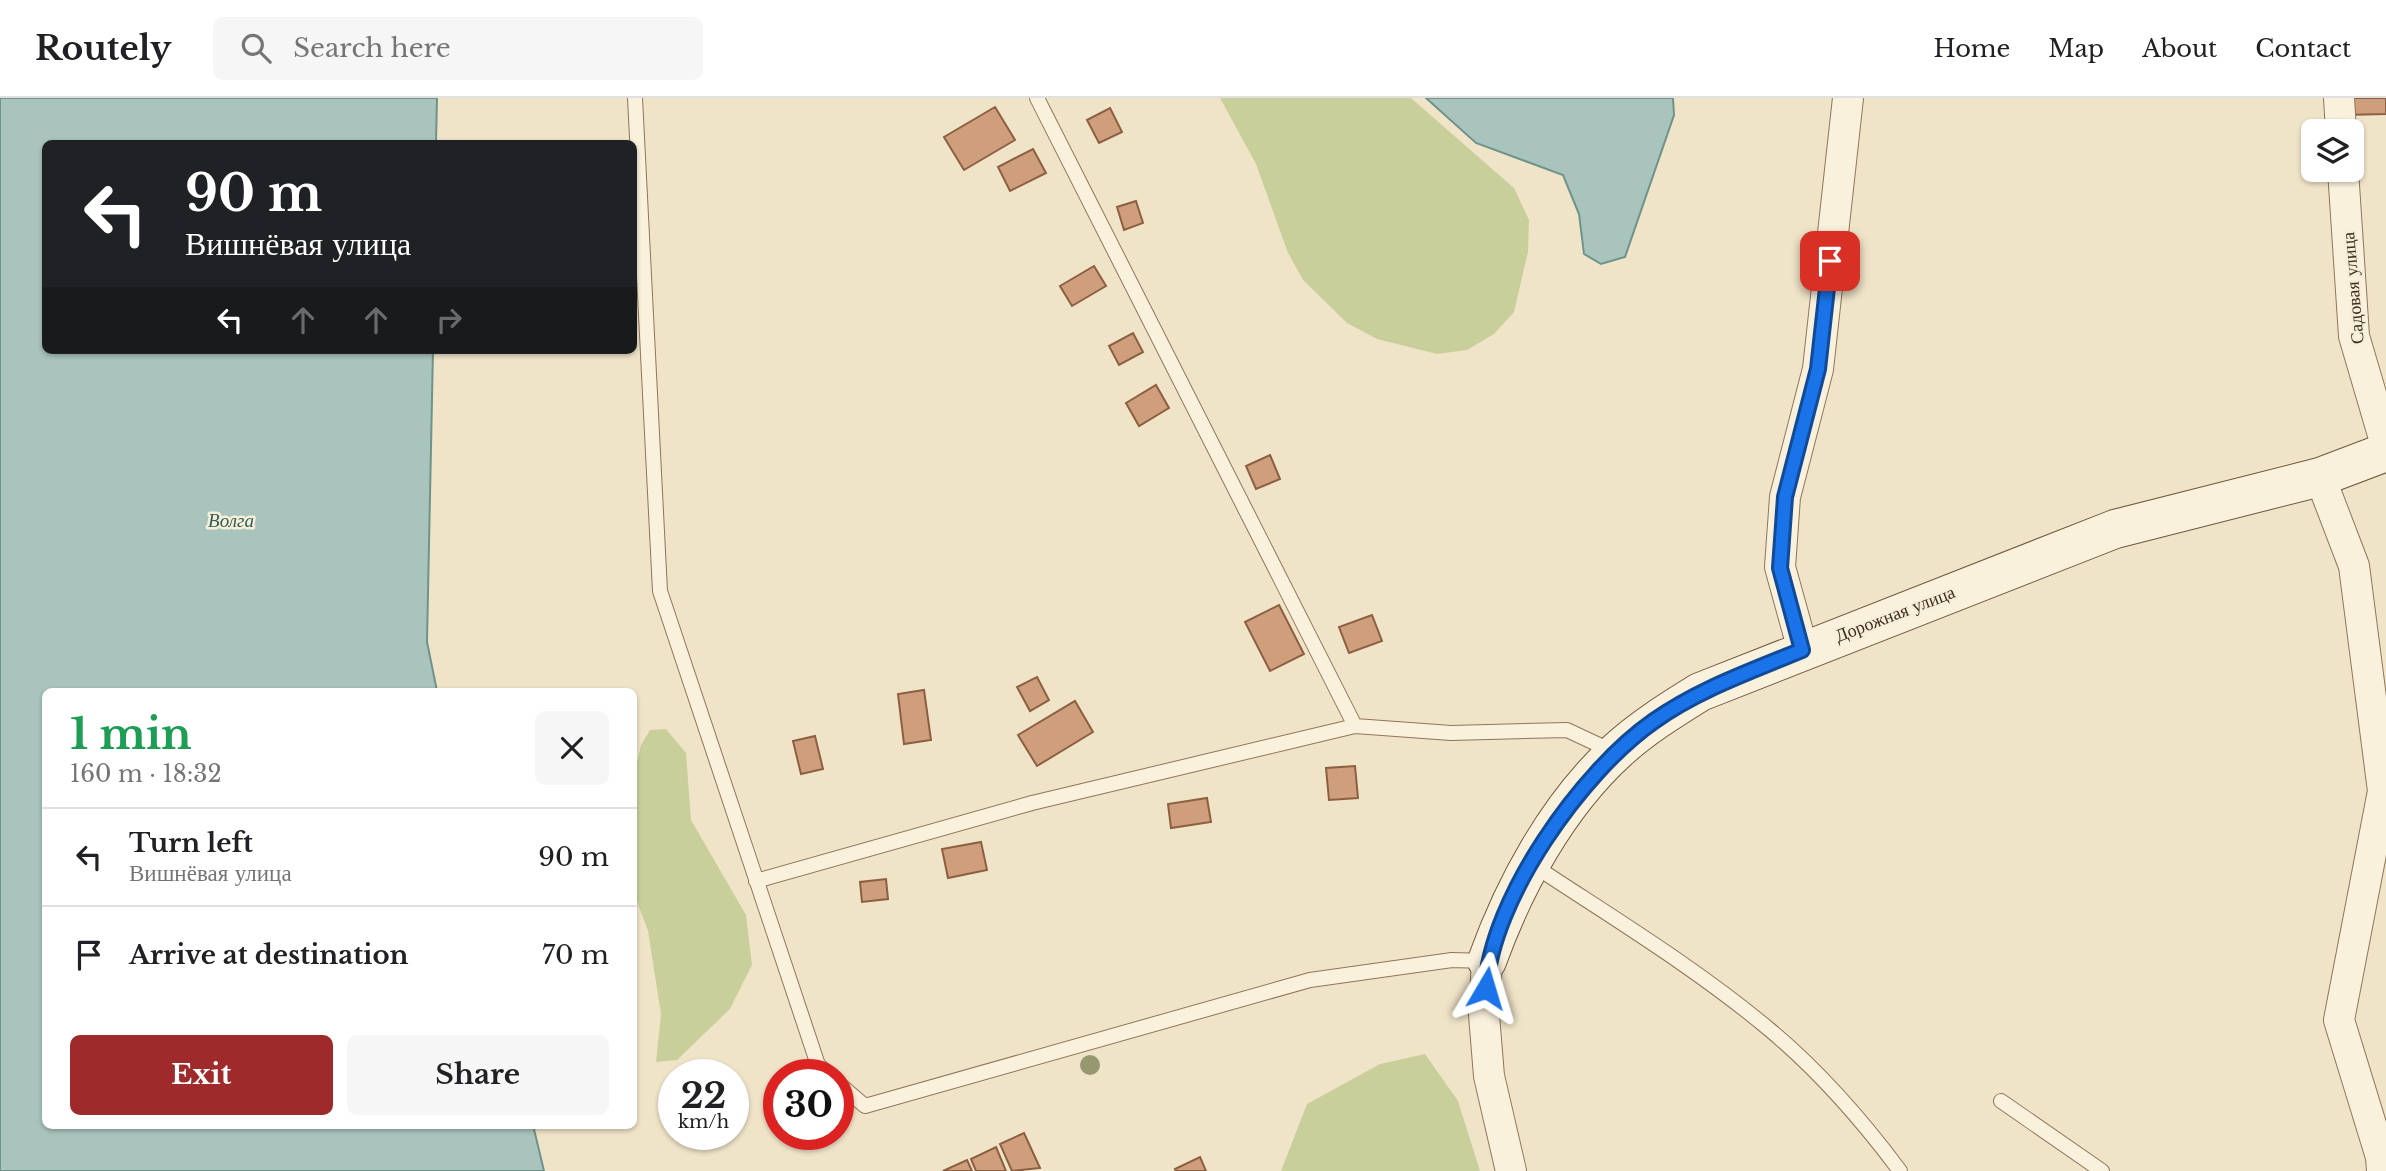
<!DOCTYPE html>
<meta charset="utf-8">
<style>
body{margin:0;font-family:"Libre Baskerville",serif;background:#f6f6f6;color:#202124;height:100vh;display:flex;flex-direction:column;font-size:26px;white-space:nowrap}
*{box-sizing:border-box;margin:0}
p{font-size:23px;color:#757577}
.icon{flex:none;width:38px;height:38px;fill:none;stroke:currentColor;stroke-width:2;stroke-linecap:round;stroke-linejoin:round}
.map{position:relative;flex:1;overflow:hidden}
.side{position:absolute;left:42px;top:590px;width:595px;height:441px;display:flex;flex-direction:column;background:#fff;border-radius:10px;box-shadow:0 2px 5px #0004}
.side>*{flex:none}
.banner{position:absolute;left:42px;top:42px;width:595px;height:214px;border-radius:10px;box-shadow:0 2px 5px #0004;background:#202124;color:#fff;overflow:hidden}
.tools{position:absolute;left:2301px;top:21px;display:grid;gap:14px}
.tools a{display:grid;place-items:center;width:63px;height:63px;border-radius:10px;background:#fff;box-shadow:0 2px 5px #0004;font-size:35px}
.speed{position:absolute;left:658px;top:961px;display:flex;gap:14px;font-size:35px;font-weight:700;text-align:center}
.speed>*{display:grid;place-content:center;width:91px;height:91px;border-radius:50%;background:#fff;box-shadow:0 2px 5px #0004;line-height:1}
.speed small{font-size:18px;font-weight:400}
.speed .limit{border:10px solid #d22;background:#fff;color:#111}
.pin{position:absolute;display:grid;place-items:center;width:60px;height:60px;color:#fff;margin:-30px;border-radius:14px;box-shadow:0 4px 10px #0006}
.me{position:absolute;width:77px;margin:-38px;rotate:7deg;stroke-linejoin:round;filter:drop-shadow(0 0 5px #0008)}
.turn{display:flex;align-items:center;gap:24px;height:147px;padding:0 28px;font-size:32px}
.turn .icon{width:91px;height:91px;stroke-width:2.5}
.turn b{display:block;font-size:49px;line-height:60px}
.lanes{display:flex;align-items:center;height:66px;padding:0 28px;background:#0003;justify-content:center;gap:35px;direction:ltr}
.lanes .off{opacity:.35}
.round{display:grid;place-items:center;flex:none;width:74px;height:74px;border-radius:10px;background:#f6f6f6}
.summary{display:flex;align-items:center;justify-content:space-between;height:119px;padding:0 28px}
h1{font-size:42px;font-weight:700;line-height:52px;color:#1e9e55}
.cta{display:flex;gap:14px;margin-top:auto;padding:14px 28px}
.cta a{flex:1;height:80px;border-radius:10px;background:#9e2a2b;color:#fff;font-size:28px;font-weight:700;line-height:80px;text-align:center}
.cta a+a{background:#f6f6f6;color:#202124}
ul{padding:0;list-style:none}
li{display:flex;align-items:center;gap:21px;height:98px;padding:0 28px;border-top:2px solid #e0e0e0}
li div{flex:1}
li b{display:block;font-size:26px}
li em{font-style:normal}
header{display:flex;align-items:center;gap:42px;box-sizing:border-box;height:98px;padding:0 35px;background:#fff;border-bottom:2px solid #e0e0e0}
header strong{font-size:33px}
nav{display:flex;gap:38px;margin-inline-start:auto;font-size:24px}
.search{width:490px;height:63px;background:#f6f6f6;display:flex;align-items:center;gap:18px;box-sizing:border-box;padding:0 24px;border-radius:10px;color:#757577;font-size:26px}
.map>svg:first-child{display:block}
.green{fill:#c9cf9b}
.water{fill:#a9c4bc;stroke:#6f938a;stroke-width:2}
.building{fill:#cf9f7d;stroke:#8d5f41;stroke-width:2}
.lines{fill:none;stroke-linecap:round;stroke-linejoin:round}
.lane-casing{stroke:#8d765c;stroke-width:16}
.street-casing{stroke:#8d765c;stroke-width:32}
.secondary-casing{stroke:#6f573f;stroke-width:40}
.lane{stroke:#faf1dc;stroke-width:14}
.street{stroke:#faf1dc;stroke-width:30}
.secondary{stroke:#faf1dc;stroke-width:38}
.tree{fill:#96986f}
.route-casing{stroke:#114b97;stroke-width:18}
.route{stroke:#1a73e8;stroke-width:12}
.labels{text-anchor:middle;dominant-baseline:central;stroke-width:5;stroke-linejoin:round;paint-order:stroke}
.street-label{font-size:18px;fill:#3d2e20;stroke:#f7eed8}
.water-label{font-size:19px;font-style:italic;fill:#2f5d5a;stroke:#f7eed8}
</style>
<header>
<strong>Routely</strong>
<div class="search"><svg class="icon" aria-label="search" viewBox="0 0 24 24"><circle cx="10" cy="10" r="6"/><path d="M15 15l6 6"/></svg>Search here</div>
<nav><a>Home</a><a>Map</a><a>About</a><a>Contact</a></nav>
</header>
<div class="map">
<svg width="2386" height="1073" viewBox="0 0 2386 1073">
<rect width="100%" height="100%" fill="#f0e4c8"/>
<path class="green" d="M1220 0H1411L1514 90 1529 122 1528 154 1514 214 1494 236 1467 252 1437 256 1377 241 1347 225 1303 182 1288 155 1256 66Z
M666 631 686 655 691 722 746 817 752 867 730 911 677 962 656 964 661 916 648 833 634 795V678L641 647 650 632Z
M1425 956 1458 1003 1480 1073H1281L1307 1006 1380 966Z"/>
<path class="water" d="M0 0H437L436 45 46 46V252H433L427 544 437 593H46V1027H533L544 1073H0Z
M1426 0H1673L1674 17 1625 159 1601 166 1584 156 1579 116 1563 77 1476 45Z"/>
<path class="building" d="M2344 0H2386V16L2344 17Z
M995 9 1015 42 964 72 944 39Z
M1110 10 1122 34 1099 45 1087 22Z
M1033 51 1046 75 1010 93 998 69Z
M1136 103 1143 125 1124 132 1117 109Z
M1094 168 1106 188 1072 208 1060 188Z
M1133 235 1143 254 1119 267 1109 248Z
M1156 287 1169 310 1139 328 1126 305Z
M1270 357 1280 381 1256 391 1246 368Z
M1279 507 1304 556 1270 573 1245 524Z
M1372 517 1382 543 1349 555 1339 529Z
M1037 579 1049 602 1030 613 1017 589Z
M924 592 931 642 904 646 898 596Z
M1075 603 1093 634 1037 668 1018 637Z
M815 638 823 671 801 676 793 643Z
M1355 668 1358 700 1329 702 1326 670Z
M1207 700 1211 724 1171 730 1168 706Z
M981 744 987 772 948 780 942 751Z
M886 781 888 801 862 804 860 784Z
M1024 1035 1040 1070 1012 1073 1000 1046Z
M996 1049 1006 1073H976L971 1061Z
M1200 1059 1206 1073H1176L1175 1071Z
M967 1062 972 1073H943Z"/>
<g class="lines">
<g class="lane-casing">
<path id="lane" d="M635 0 660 493 818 967 829 976
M1037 0 1355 628 1451 635 1567 632 1614 654
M1533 767C1613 820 1696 870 1770 932 1819 973 1862 1022 1900 1073
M756 783 1032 705 1355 628
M838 985 865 1008 1310 882 1452 862 1486 863
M2001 1003 2102 1073"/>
</g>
<g class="street-casing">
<path id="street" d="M2339 0 2341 33
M2343 72 2354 238 2386 347
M2320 379 2354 468 2383 693 2339 922 2381 1059 2382 1073
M1803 552 1780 469 1785 399 1818 271 1848 0
M1487 863 1484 917 1489 978 1511 1073"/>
</g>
<g class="secondary-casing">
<path id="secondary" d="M1487 863C1514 788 1557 708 1617 653 1642 630 1671 612 1700 594L2115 431 2320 379 2386 354"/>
</g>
<use href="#lane" class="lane"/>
<use href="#street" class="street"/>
<use href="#secondary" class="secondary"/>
</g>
<circle class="tree" cx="1090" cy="967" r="10"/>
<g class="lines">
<g class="route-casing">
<path id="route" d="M1486 890C1491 801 1582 673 1654 623 1699 591 1752 573 1802 552L1780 470 1785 399 1818 271 1830 163"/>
</g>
<use href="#route" class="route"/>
</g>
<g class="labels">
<g class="street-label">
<text transform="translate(2353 190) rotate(-95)">Садовая улица</text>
<text transform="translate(1895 516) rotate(-21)">Дорожная улица</text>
</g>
<g class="water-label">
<text x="231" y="422">Волга</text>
</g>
</g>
</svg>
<div class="tools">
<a><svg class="icon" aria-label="layers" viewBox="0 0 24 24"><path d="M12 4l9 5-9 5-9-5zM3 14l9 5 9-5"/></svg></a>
</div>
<div class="speed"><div>22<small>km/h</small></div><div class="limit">30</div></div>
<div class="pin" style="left:1830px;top:163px;background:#d93025"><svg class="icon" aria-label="arrive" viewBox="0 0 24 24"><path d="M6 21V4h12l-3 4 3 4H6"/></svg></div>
<svg class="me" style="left:1486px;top:890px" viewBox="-20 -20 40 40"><path d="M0-17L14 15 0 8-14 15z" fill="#1a73e8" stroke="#fff" stroke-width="4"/></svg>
<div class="banner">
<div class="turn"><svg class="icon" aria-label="left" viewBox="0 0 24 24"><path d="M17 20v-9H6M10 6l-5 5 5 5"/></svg><div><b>90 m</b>Вишнёвая улица</div></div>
<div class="lanes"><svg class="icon" aria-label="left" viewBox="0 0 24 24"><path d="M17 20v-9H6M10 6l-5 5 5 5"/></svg><svg class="icon off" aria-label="ahead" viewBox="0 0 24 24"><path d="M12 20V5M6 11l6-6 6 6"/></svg><svg class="icon off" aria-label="ahead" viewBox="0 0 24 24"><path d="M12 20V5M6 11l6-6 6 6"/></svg><svg class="icon off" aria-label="right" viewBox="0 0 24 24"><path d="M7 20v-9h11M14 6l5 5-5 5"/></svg></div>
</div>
<section class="side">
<div class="summary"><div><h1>1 min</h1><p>160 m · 18:32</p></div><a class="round"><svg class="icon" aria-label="close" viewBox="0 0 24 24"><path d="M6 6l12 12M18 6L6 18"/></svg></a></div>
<ul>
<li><svg class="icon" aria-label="left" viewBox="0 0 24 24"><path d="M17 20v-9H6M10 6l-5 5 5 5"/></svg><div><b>Turn left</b><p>Вишнёвая улица</p></div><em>90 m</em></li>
<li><svg class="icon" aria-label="arrive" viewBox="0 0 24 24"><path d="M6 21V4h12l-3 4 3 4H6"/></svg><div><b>Arrive at destination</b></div><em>70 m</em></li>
</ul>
<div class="cta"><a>Exit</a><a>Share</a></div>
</section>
</div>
